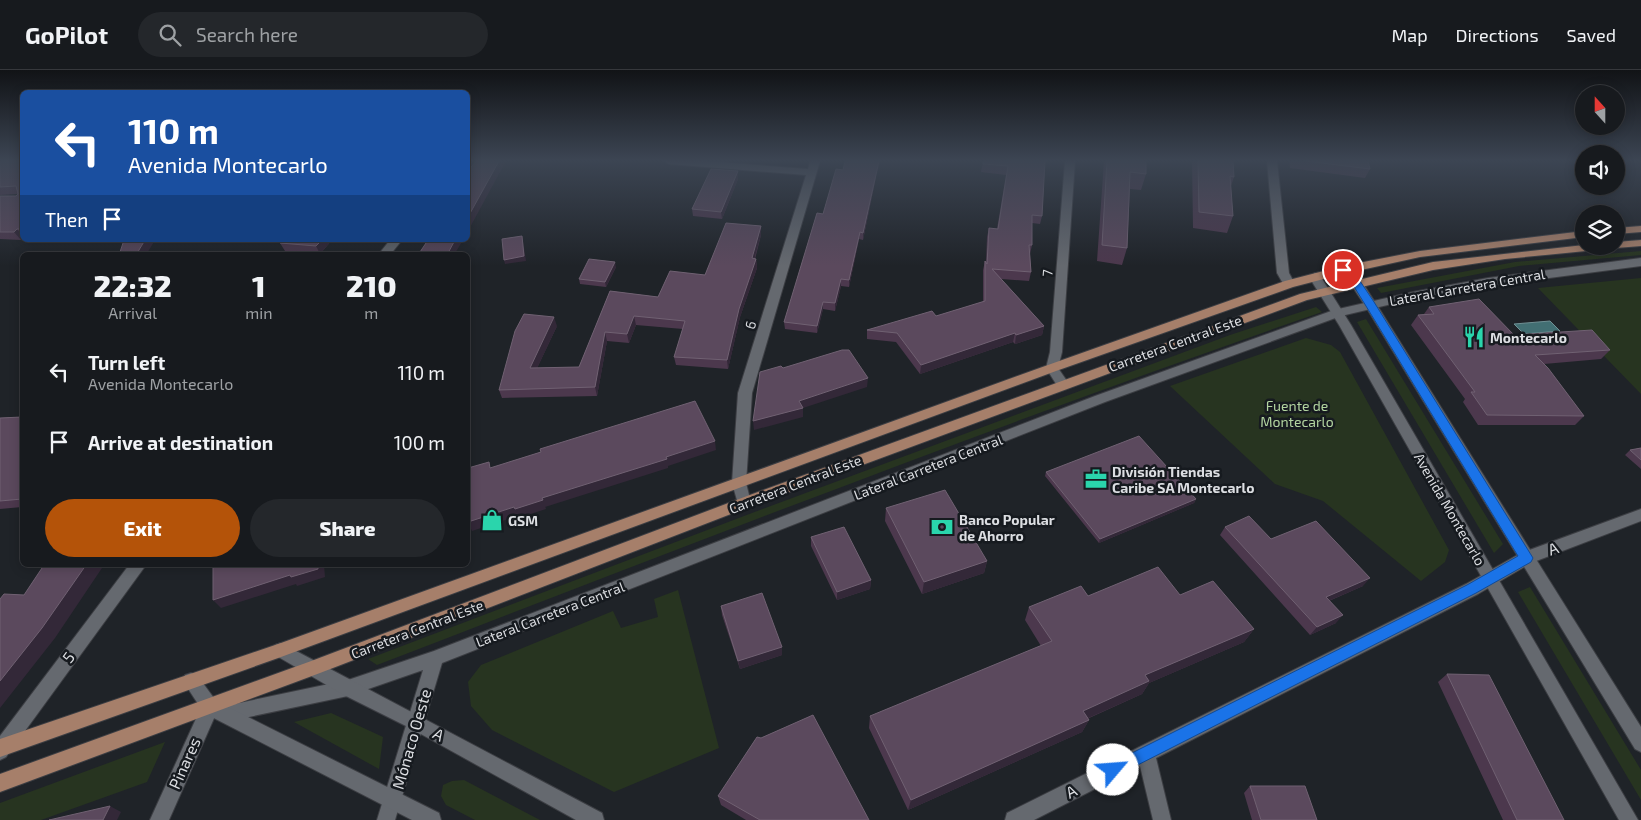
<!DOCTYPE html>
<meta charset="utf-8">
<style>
body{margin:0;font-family:"Exo 2",sans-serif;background:#24272b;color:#f1f3f6;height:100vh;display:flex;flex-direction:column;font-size:19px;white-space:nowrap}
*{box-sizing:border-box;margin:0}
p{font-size:16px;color:#9ea1a4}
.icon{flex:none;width:28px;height:28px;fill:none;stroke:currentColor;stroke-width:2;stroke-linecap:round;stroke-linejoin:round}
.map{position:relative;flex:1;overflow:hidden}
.side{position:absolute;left:20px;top:182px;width:450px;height:315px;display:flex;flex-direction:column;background:#171a1e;border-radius:8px;box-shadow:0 2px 12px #0003,0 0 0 1px #36383c}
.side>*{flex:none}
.banner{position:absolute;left:20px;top:20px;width:450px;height:152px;border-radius:8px;box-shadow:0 2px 12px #0003,0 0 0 1px #36383c;background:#1a4fa0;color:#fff;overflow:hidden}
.needle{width:32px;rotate:339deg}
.tools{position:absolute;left:1575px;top:15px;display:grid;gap:10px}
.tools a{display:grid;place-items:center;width:50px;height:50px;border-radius:50%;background:#171a1e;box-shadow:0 2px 12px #0003,0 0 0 1px #36383c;font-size:25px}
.pin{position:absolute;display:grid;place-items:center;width:42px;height:42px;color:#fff;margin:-21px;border:2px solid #fff;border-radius:50%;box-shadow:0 1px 5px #0007}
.me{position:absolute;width:55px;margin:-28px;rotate:63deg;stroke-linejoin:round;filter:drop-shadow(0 0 4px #0008)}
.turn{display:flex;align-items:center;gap:18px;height:105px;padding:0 25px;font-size:22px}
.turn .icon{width:65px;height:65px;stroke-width:2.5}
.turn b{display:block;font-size:35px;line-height:42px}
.then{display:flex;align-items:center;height:48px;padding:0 25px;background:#0003;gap:10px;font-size:19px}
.eta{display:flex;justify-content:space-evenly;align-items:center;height:85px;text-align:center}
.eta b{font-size:30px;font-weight:800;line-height:35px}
.button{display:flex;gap:10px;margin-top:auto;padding:10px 25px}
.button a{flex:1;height:58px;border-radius:30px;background:#b45309;color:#fff;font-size:20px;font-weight:800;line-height:58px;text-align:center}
.button a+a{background:#24272b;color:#f1f3f6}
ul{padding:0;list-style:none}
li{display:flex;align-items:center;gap:15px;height:70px;padding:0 25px}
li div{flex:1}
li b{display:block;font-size:19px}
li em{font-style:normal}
header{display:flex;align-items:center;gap:30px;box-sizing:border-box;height:70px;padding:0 25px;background:#171a1e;border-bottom:1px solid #36383c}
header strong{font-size:24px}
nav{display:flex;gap:28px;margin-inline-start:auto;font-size:18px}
.search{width:350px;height:45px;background:#24272b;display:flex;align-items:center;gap:12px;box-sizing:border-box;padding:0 18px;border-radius:28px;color:#9ea1a4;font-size:19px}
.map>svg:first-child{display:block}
.green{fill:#273420}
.water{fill:#426f73;stroke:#709094}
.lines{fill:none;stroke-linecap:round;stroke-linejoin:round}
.minor-casing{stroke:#3c3e43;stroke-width:2}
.tertiary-casing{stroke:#3c3e43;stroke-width:2}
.secondary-casing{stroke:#3c3e43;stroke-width:2}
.primary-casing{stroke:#3c3e43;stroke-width:2}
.minor{fill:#65696f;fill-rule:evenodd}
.tertiary{fill:#65696f;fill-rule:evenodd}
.secondary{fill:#65696f;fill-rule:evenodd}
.primary{fill:#a67f6a;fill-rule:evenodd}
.wall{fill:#4c384d}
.shaded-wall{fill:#332838}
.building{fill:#5b495d;stroke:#706172}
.route{fill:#1a73e8;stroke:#114b97}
.labels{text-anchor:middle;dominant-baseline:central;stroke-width:5;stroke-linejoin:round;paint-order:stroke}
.street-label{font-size:14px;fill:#dcdee2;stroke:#161a1f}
.poi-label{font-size:14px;font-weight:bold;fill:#dcdee2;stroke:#161a1f;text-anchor:start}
.park-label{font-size:14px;fill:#b3d5a0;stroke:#161a1f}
.near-street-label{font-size:16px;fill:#dcdee2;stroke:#161a1f}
</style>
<header>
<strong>GoPilot</strong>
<div class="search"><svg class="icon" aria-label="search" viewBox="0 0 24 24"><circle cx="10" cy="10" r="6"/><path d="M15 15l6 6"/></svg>Search here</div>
<nav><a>Map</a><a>Directions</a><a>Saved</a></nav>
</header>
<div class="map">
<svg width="1641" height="750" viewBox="0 0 1641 750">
<rect width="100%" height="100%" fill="#1f2328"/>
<path class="green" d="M1641 181V185L1519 196 1381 223 1377 218 1515 192Z
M1641 208V324L1538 218Z
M1316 237 1322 242C1004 352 691 474 377 595L368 589 752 443 1230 265Z
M1366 249 1503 474 1494 483 1357 252Z
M1306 268 1331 275 1340 282 1449 480 1445 492 1421 511 1323 431 1275 414 1170 316Z
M1530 517 1641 700V730L1518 522Z
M678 520 719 678 614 722 492 660 471 636 468 612 481 595 613 541 621 558 658 547 654 529Z
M331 643 383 667 379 699 294 652Z
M165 672 147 712 41 750H0V733Z
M464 710 540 750H475L446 735 441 726 443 715 452 711Z"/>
<path class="water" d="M1550 251 1560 261 1524 264 1514 254Z"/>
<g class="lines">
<g class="minor-casing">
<path id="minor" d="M664 91H704L808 99 810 91H820L752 323 746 413 751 433 749 437 744 439 739 437 732 413 738 323 806 105 669 94Z
M1065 91H1075L1062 282 1058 298 1069 314 1068 317H1058L1046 298 1050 282Z
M1267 91H1277L1289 203 1295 214 1289 218 1285 217 1277 203Z
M390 170H402L390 185H378Z
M1641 188V196L1488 216 1413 229 1341 246 1105 332 442 593 395 750H377L423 600 348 626 225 652 219 650 216 644 219 638 225 636 348 610 434 581 1095 326 1334 240 1413 222 1488 208Z
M1641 439V451L1531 493 1478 524 1156 688 1171 750H1153L1140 696 1034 750H1005L1007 743 1466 514 1521 483Z
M129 495H146L6 687 0 690V666Z
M210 629 216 631 219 637 169 750H150L204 631Z"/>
</g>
<g class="tertiary-casing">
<path id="tertiary" d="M281 573 602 743 604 750H576L410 658 342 624 275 585 273 580 275 575Z
M191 603 197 605 216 631 439 743 441 750H412L204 643 183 611 185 605Z"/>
</g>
<g class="secondary-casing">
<path id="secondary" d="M1343 196C1357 200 1367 221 1375 232L1641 657V682L1635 679 1366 237 1352 216 1337 200Z
M1315 203 1319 204 1351 255 1638 750H1619L1339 255 1309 207Z"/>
</g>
<g class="primary-casing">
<path id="primary" d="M1641 156V162L1616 164V158Z
M1584 161V167L1420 187 1343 204 1293 217 1056 301 281 587 0 687V669L281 573 1048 295 1285 211 1343 196 1420 181Z
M1641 170V176L1616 178 1611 176 1606 179 1505 189 1433 200 1307 230 749 437 320 603 0 722V704L314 590 739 429 1300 224 1433 192 1584 175 1616 176V172Z"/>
</g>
<use href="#minor" class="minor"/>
<use href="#tertiary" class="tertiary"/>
<use href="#secondary" class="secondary"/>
<use href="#primary" class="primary"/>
</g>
<path class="wall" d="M0 91H22V168L21 170 0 169V126H16L18 124 0 125Z
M983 91H1045L1042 146 1040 154 1032 153V175L1030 184 1031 202 1029 211 1001 209 1044 256 1042 265 1015 274 1013 272 920 304 896 272 867 269V260L936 246 983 232V200L985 191 986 193 987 167 989 158 997 159 1006 105 981 102Z
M1104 91H1146V104L1141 120 1130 119 1127 178 1122 195 1097 191Z
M1192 91H1233L1234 107 1231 116 1233 146 1227 163 1193 158Z
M1289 91H1368L1370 99 1365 108 1290 98Z
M738 101V109L722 149 693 146 692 139Z
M876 107 863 170 859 169 849 217 841 216 835 241 823 239 817 263 785 259 784 252 823 144Z
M761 156V165L755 189H756L757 198 740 247 728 299 676 295 674 287 683 259 636 255 629 273 607 271 597 326 502 328 499 320 557 256 537 298 579 297 610 221 658 227 705 205Z
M332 170 320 184 285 181 280 173Z
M616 197 606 217 580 214 579 209Z
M1429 237 1514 265 1610 280 1601 289 1544 294 1584 346 1575 355H1478L1463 332 1465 329 1411 255 1418 245 1424 244Z
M22 347V437L0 439V348Z
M1641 378V399L1625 385 1630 380Z
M1046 402 1196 429 1194 433 1099 473 1045 406Z
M886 438 987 491 984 503 922 524 885 451Z
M1225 457 1271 469 1363 516 1329 531 1336 553 1310 565 1220 465Z
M811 467 871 510 870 519 837 530 811 476Z
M1180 525 1254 559 1244 572 1149 613 1142 624 1087 649 1089 650 1082 662 908 740 869 658 870 646 1041 576 1025 550 1029 537 1088 526Z
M721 536 782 577V585L740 599 722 545Z
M1447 604 1564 750H1503L1438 612Z
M1250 716 1317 750H1252L1244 723Z
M718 726 869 750H746L721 735Z"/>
<path class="shaded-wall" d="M499 91H506L468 161V147Z
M879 91H881L876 107 863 170V163Z
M738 101V109L722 149 721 142Z
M761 156V165L752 197V188Z
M17 159 22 165V168L21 170 14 162Z
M860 162 859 169 849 217V210Z
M522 166 523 171 526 191 505 194 504 190Z
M145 170H155L146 185H136Z
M322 170H332L320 184 316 176Z
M455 170H463L454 185H447Z
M756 189 757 198 740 247 728 299 727 290 739 239Z
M615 192 616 197 606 217 605 212Z
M841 209V216L835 241V233Z
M823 232V239L817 263V256Z
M634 246 636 255 629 273 627 264Z
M554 247 557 256 533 307 530 298Z
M1044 256 1042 265 1015 274 1016 265Z
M605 262 607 271 597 326 595 317Z
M1015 263 1013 272 920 304 921 295Z
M868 308 867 317 803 338V347L754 360 753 351 799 331Z
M715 371 716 380 668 396V398L545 437 542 428Z
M1196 429 1194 433 1099 473 1100 469Z
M543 430 546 439 518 448V446L472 461 471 459 468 461V451L514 437Z
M987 491 984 503 922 524 924 512Z
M86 495H104L55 568 0 638V611Z
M318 495H324L325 507 297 516 296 514 221 538 213 530Z
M1370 508 1363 516 1319 535 1326 527Z
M871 510 870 519 837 530V522Z
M1343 545 1336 553 1310 565 1317 557Z
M1254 559 1244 572 1149 613 1142 624 1077 653 1083 641 1145 605Z
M782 577V585L740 599 738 591Z
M1089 650 1082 662 908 740 911 730Z
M110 736 121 742 117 750H103Z"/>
<path class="building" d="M0 91H22V159H17L14 162H0V126H16L18 124 16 116 0 117Z
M476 91H499L468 147V101Z
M845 91H879L863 163 860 162 849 210 841 209 835 233 823 232 817 256 784 252 817 143 823 144 836 99 843 100Z
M983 91H1045L1042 146 1032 145V175H1029L1031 202 992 199 1044 256 1016 265 1015 263 921 295 897 263 867 260 932 241 936 246 985 231V191L987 194 989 158 998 159 1008 96 983 94Z
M1107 91H1146V104L1130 102 1127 178 1102 175Z
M1198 91H1233L1234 107 1230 106 1233 146 1199 142Z
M1306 91H1368L1370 99Z
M711 99 738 101 721 142 692 139Z
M726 153 761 156 752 188 756 189 739 239 727 290 674 287 685 251 634 246 627 264 605 262 595 317 499 320 515 261 524 244 554 247 530 298 579 297 610 221 658 227 670 201 705 205Z
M522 166 524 186 504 190 502 169Z
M124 170H145L136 185H119Z
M283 170H322L316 176 280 173Z
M428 170H455L447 185H398V183L420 182Z
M589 189 615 192 605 212 579 209Z
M1479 229 1514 265 1592 260 1610 280 1535 285 1548 298 1584 346 1487 345 1471 322H1475L1418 245 1434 244 1429 237Z
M842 280H849L868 308 799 331 803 338 753 351 760 302 781 296 783 298Z
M695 331 715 371 666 387 667 389 542 428 543 430 515 439 514 437 468 452V398L489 392 490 398 541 382 540 379Z
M22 347V429L0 431V348Z
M1139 366 1196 429 1100 469 1046 402Z
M1641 378V390L1630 380Z
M945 420 987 491 924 512 886 438Z
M1249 446 1271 469 1316 451 1370 508 1326 527 1343 545 1317 557 1225 457Z
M844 457 871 510 837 522 811 467Z
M44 495H86L42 558 0 611V529L4 524 24 525Z
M213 495H318V499L291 507 290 505 213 530Z
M1158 497 1180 525 1213 511 1254 559 1145 605 1149 611 1083 641 1089 650 911 730 870 646 1052 571 1029 537 1081 516 1088 526Z
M762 523 782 577 738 591 721 536Z
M1447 604 1489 605 1564 750H1517Z
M813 645 869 750H760L718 726 757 667 761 668Z
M1250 716H1305L1317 750H1261Z
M110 736 103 750H49Z"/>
<linearGradient id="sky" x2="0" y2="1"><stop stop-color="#111316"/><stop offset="0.46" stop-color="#3c4553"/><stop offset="1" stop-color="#3c4553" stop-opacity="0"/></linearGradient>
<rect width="1641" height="196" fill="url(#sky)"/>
<path class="route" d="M1343 197 1360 211 1374 232 1533 488 1531 492 1476 523 1118 705 1113 707 1108 705 1105 700 1108 695 1467 515 1518 486 1366 236 1353 215 1338 200Z"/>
<defs>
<g id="restaurant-bare" transform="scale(1.725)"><path d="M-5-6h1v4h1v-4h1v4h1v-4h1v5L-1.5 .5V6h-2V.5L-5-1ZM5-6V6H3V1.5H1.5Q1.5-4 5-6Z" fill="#2ad5ac" stroke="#161a1f" stroke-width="2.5" paint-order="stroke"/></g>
<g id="office-bare" transform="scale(1.725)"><path d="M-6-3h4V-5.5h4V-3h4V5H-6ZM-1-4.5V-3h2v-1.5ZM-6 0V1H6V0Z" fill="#2ad5ac" stroke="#161a1f" stroke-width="2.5" paint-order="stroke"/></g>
<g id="shop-bare" transform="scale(1.725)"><path d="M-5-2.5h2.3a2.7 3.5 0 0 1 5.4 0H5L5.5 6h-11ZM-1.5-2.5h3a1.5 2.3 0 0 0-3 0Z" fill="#2ad5ac" stroke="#161a1f" stroke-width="2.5" paint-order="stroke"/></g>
<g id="bank-bare" transform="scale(1.725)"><path d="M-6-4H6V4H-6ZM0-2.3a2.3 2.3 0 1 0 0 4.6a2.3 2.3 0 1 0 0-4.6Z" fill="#2ad5ac" stroke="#161a1f" stroke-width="2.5" paint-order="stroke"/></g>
</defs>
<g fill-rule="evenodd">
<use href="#restaurant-bare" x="1474" y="267"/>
<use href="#office-bare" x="1096" y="409"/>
<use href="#shop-bare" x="492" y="450"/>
<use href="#bank-bare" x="942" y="457"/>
</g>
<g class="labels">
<g class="street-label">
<text transform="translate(1047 203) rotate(-86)">7</text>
<text transform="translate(1467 217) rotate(-10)">Lateral Carretera Central</text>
<text transform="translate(750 255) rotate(-74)">6</text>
<text transform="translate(1175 273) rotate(-20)">Carretera Central Este</text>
<text transform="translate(928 397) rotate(-21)">Lateral Carretera Central</text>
<text transform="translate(795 414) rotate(-21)">Carretera Central Este</text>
<text transform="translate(1450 439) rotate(60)">Avenida Montecarlo</text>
<text transform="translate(550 544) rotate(-21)">Lateral Carretera Central</text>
<text transform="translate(417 559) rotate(-21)">Carretera Central Este</text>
</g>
<g class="poi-label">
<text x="1490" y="267">Montecarlo</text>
<text x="1112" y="401">División Tiendas<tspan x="1112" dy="16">Caribe SA Montecarlo</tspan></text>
<text x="959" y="449">Banco Popular<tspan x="959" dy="16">de Ahorro</tspan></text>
<text x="508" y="450">GSM</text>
</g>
<g class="park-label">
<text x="1297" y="335">Fuente de<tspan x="1297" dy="16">Montecarlo</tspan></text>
</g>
<g class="near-street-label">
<text transform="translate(1553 478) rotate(-20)">A</text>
<text transform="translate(68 587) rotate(-53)">5</text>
<text transform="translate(439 664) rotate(29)">A</text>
<text transform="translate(411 669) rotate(-74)">Mónaco Oeste</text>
<text transform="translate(184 693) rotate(-66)">Pinares</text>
<text transform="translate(1071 721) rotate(-27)">A</text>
</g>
</g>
</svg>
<div class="tools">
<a><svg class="needle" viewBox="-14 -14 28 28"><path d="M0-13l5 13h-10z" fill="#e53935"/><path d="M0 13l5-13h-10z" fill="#9ea1a4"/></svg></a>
<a><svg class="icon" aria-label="sound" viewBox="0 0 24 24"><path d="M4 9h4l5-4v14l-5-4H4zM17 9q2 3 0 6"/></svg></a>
<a><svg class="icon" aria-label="layers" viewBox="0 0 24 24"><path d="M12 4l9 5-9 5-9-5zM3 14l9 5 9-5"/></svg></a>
</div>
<div class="pin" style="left:1343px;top:200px;background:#d93025"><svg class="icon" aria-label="arrive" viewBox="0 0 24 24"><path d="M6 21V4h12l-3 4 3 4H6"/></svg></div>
<svg class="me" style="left:1113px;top:700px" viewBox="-20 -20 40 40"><circle r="19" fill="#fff"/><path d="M0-13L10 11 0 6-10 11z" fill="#1a73e8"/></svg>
<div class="banner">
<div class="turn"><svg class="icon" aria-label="left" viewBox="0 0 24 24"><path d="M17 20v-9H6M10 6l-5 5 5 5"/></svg><div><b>110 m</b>Avenida Montecarlo</div></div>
<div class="then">Then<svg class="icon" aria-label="arrive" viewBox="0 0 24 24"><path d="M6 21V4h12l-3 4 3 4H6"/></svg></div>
</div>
<section class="side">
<div class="eta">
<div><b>22:32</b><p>Arrival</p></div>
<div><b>1</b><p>min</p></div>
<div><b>210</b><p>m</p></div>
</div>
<ul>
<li><svg class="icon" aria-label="left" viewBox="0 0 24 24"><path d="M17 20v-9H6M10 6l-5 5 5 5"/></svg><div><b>Turn left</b><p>Avenida Montecarlo</p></div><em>110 m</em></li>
<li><svg class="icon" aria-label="arrive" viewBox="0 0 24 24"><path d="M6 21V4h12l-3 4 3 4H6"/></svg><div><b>Arrive at destination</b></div><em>100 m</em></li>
</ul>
<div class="button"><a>Exit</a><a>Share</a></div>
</section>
</div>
